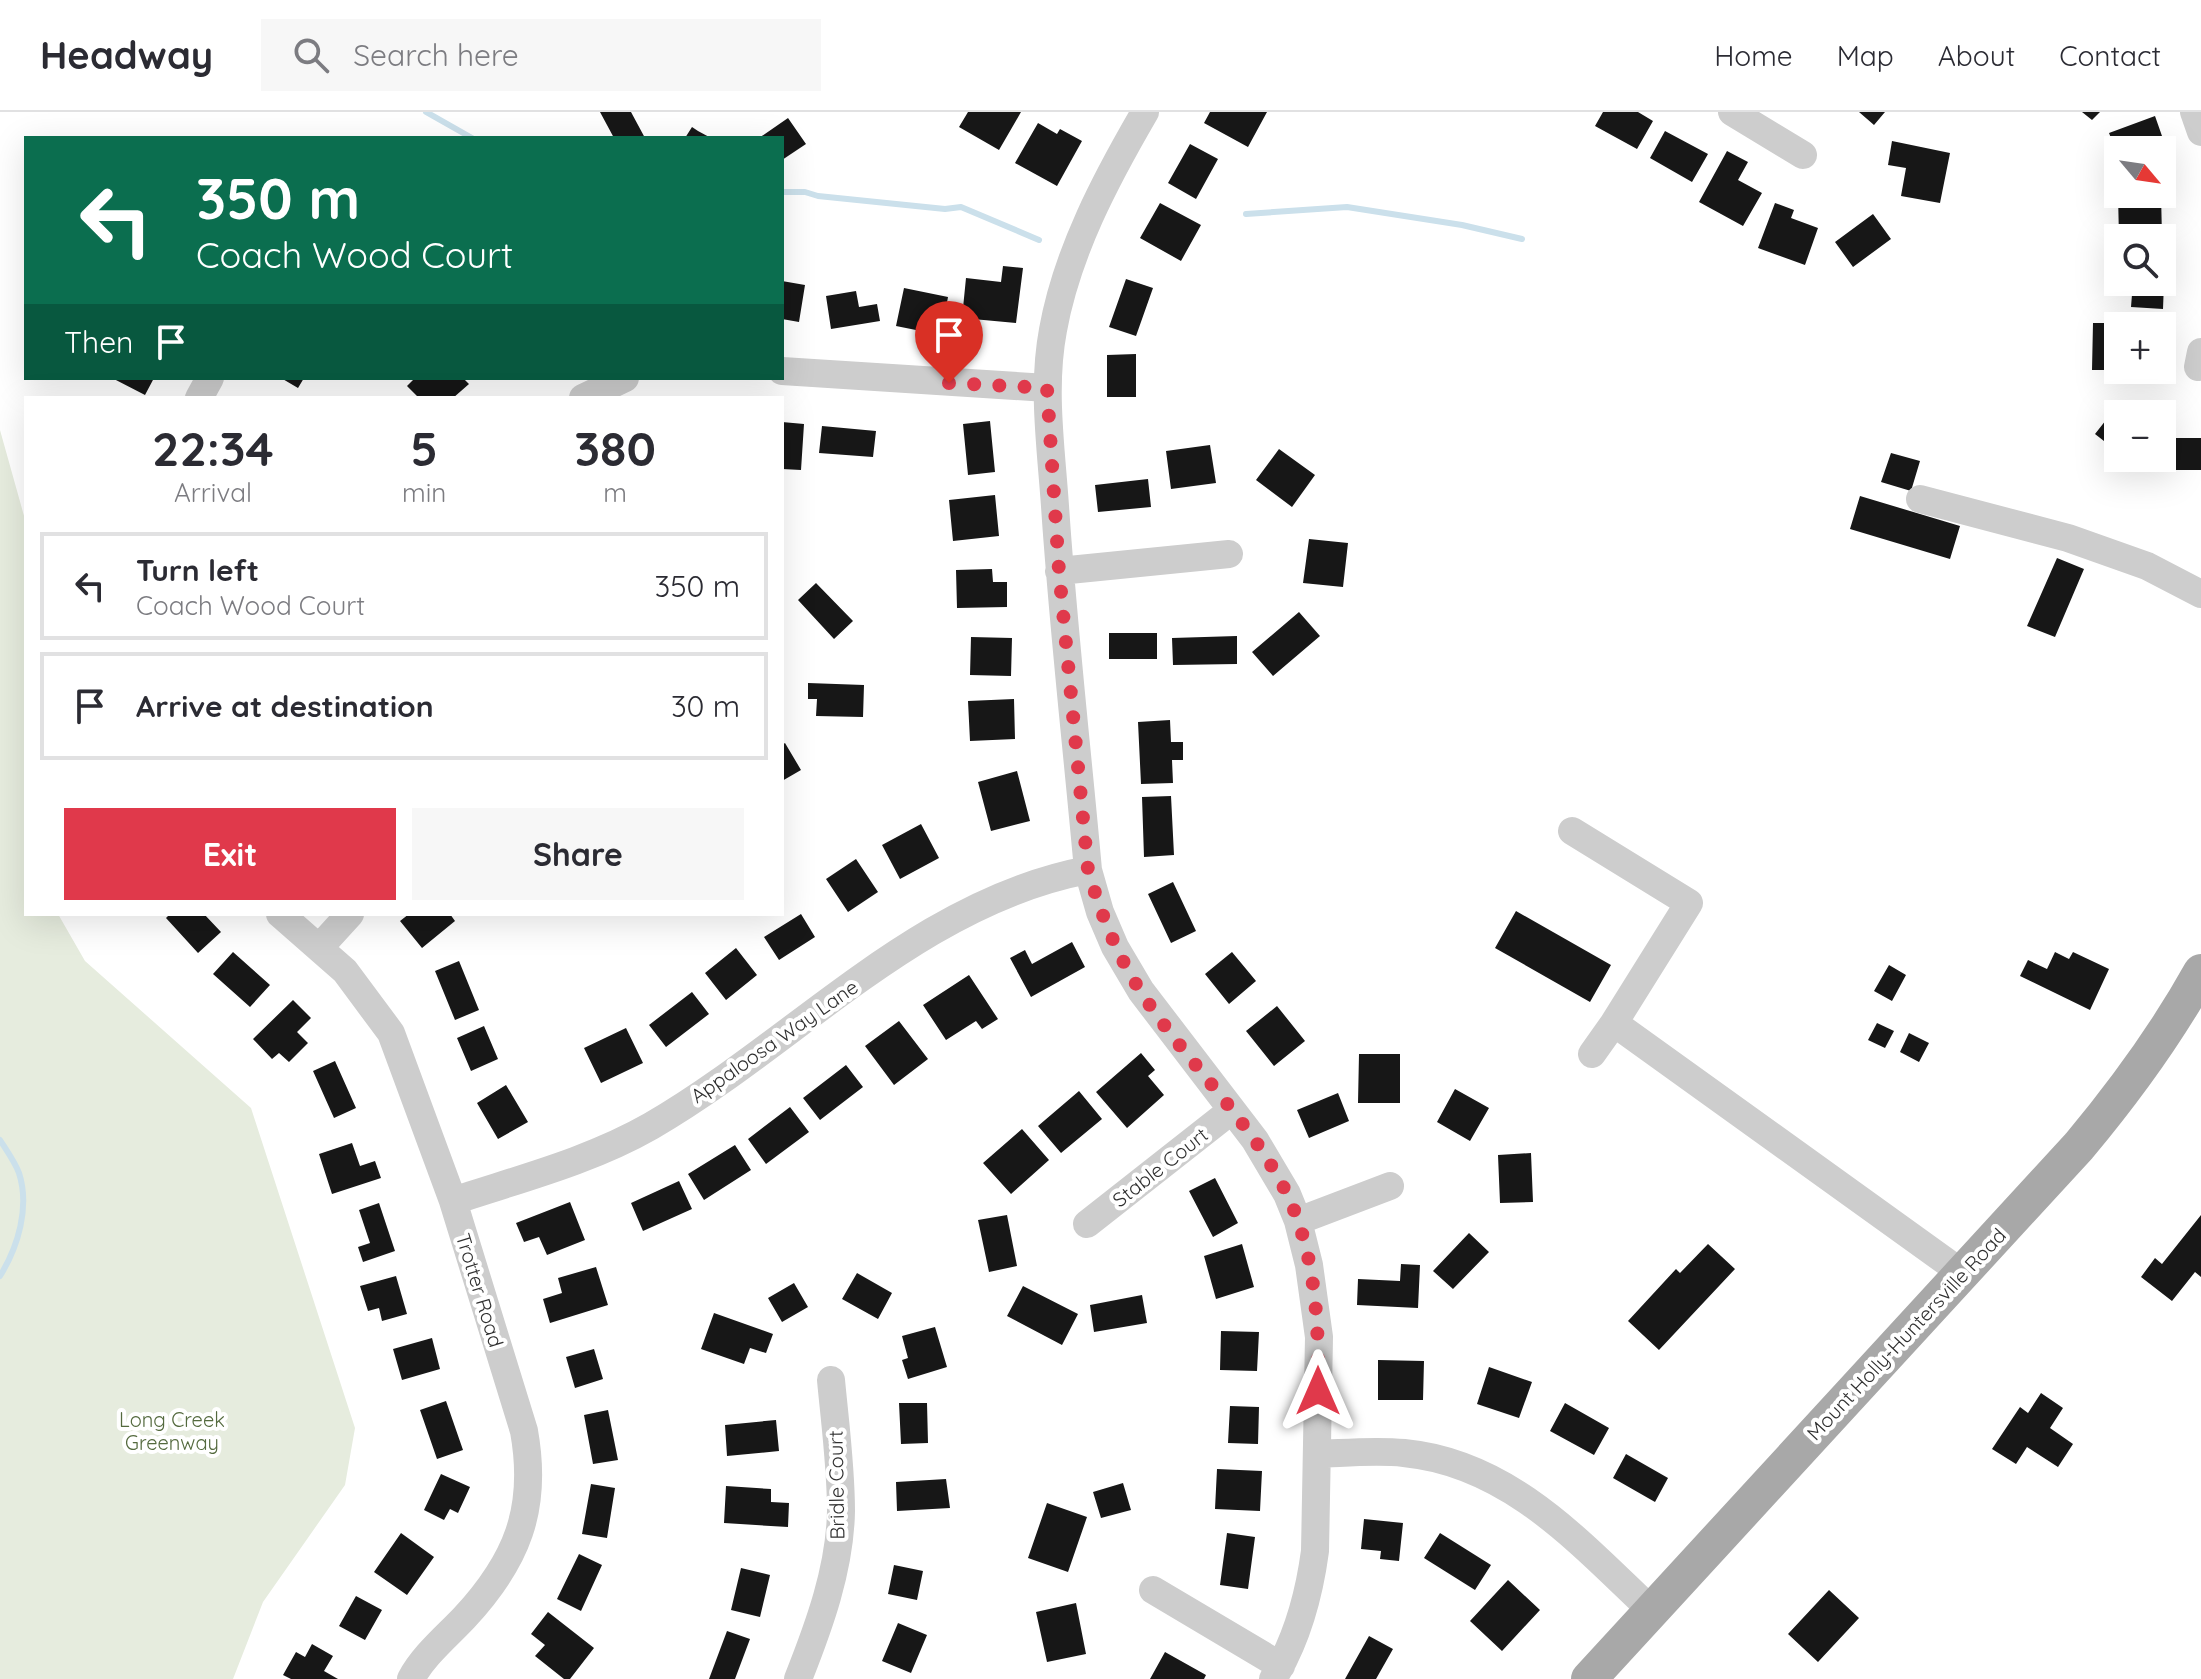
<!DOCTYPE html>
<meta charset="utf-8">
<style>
body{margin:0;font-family:Quicksand,sans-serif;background:#f7f7f7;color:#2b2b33;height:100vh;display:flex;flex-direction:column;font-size:30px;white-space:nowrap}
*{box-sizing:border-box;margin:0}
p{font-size:26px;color:#7c7c81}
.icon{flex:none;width:44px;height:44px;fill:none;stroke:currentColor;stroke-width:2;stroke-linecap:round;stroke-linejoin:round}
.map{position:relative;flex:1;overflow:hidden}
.details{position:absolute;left:24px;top:284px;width:760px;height:520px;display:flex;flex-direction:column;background:#fff;border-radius:0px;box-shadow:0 8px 32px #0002}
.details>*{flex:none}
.guide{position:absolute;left:24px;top:24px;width:760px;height:244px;border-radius:0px;box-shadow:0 8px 32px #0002;background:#0b6e4f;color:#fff;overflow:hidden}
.needle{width:52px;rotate:119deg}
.tools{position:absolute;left:2104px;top:24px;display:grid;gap:16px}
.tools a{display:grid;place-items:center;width:72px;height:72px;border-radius:0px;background:#fff;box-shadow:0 8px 32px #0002;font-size:40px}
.pin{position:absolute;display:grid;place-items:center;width:68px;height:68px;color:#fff;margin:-82px -34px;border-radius:50% 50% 50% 0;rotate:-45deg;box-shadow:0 0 8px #0007}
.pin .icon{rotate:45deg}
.me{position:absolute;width:88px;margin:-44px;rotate:0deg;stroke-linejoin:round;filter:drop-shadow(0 0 6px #0008)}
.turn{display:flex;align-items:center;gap:28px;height:168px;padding:0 40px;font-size:36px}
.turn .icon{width:104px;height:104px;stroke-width:2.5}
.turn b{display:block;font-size:56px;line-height:68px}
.then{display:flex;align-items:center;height:76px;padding:0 40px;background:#0003;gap:16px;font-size:30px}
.eta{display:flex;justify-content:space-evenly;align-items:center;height:136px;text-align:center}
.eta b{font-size:48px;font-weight:700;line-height:56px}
.button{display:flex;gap:16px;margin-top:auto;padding:16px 40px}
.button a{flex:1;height:92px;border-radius:0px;background:#e0394b;color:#fff;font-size:32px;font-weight:700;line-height:92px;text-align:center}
.button a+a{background:#f7f7f7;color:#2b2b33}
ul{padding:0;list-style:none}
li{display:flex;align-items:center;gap:24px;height:108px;margin:0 16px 12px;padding:0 24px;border:4px solid #e1e1e2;border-radius:0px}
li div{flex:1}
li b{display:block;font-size:30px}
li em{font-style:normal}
header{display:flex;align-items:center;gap:48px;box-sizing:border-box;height:112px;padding:0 40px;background:#fff;border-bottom:2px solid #e1e1e2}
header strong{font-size:38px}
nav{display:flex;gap:44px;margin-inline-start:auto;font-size:28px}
.search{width:560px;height:72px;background:#f7f7f7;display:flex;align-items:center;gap:20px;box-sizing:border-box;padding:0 28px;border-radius:0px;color:#7c7c81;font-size:30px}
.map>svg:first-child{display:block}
.green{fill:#e6ecde}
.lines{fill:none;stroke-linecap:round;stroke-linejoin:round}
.stream{stroke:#cbe0eb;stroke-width:6}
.building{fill:#171717}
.minor{stroke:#cdcdcd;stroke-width:28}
.major{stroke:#a8a8a8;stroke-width:36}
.route{stroke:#e0394b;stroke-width:14;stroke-dasharray:0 25.2}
.labels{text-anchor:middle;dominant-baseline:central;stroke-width:8;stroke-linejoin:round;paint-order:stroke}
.street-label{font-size:20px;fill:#303030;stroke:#fff}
.park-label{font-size:20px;fill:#546a3e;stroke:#fff}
</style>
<header>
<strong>Headway</strong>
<div class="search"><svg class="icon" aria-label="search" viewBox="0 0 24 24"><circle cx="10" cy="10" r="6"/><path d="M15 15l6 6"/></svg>Search here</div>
<nav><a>Home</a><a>Map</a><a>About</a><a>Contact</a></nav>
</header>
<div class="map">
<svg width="2201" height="1567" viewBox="0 0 2201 1567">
<rect width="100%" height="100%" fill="#fff"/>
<path class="green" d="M0 318 26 411V802H58L85 849 251 996 355 1316 345 1373 263 1490 233 1567H0Z"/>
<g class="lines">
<path class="stream" d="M426 0 472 26
M782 80H805L818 84 945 97 961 95 1039 128
M1246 102 1347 95 1462 113 1522 127
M0 1028C7 1039 15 1050 19 1061 30 1095 18 1135 0 1164"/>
</g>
<path class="building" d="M600 0H631L645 26H614Z
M968 0H1021L999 38 959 15Z
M1210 0H1267L1248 35 1204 11Z
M1603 0H1638L1653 9 1637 37 1595 14Z
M1859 0H1885L1874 13Z
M2082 0H2100L2092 8Z
M2155 4 2162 24 2151 27 2155 38H2118V44L2109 21Z
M788 6 806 32 782 48V26H759Z
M1038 11 1057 22 1060 17 1082 29 1057 74 1015 51Z
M692 15 698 19 711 26H685Z
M1665 19 1708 42 1692 70 1650 46Z
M1892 29 1950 41 1940 91 1901 84 1906 56 1888 53Z
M1190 32 1218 47 1196 87 1168 71Z
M1727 39 1748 50 1738 68 1762 81 1743 114 1699 90Z
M2118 82H2161L2162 125 2119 126Z
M1160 91 1201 113 1181 149 1140 126Z
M1775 91 1794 98 1791 106 1818 116 1805 153 1758 136Z
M1873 102 1891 127 1853 155 1835 130Z
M1003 154 1023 156 1016 211 962 206 966 166 1001 170Z
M1126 167 1153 176 1136 224 1109 215Z
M782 169 805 173 799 210 782 207Z
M2133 170H2164L2163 197 2131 195Z
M904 176 948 185 941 223 896 214Z
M856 179 859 195 877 192 880 209 831 217 826 184Z
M2093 211H2118V258H2092Z
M1136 242V285H1107V243Z
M112 266H154L145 283Z
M281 266H304L298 276Z
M415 266H463L469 272 453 286H419L407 274Z
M2117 294 2128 302H2118V340L2095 322Z
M990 309 995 360 968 363 963 312Z
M782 310 804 312 801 358 782 357Z
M822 314 876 319 873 345 819 341Z
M2174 326H2201V358H2174Z
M1210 333 1216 371 1171 377 1166 339Z
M1279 337 1315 363 1292 395 1256 368Z
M1891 341 1920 349 1911 379 1881 370Z
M1148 367 1151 395 1098 400 1095 373Z
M995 383 999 424 953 429 949 388Z
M1860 384 1960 414 1950 447 1850 417Z
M1309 427 1348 431 1343 475 1303 471Z
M2057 446 2084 457 2055 525 2027 514Z
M992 457 993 470H1007V495L957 496 956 458Z
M816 471 853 509 834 527 798 488Z
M1299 500 1320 524 1273 564 1252 540Z
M1109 521H1157V547H1109Z
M1237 524V552L1173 553 1172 526Z
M971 525 1012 526 1011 564 970 563Z
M808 571 864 573 863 605 816 604 817 587H808Z
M1014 587 1015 627 970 629 968 589Z
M1170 608 1171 630H1183V648H1172L1173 671 1141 672 1138 610Z
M785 631 801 658 782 669V633Z
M1017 659 1030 709 991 719 978 670Z
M1171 684 1174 743 1144 745 1142 685Z
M921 712 939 746 900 767 882 733Z
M856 747 878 780 848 800 826 767Z
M1173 770 1196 819 1171 831 1148 782Z
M1516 799 1611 853 1590 890 1495 836Z
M170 802H204L221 820 198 841 166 806Z
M409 802H450L455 809 422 836 400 809Z
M801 802 815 825 779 848 764 825Z
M1072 830 1085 855 1031 885 1010 846 1025 838 1032 852Z
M736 836 757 863 726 888 705 861Z
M233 840 270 873 250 895 213 862Z
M1232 840 1256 869 1229 892 1205 862Z
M2055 840 2069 847 2073 840 2109 857 2090 898 2020 864 2028 848 2047 857Z
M459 849 479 898 455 908 435 859Z
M1889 853 1906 863 1892 889 1874 879Z
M969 863 998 907 982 917 976 909 946 928 923 893Z
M692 880 709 902 666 935 649 913Z
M293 888 311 906 297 920 308 931 289 950 279 941 272 947 253 927Z
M1277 894 1305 929 1274 954 1246 919Z
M899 909 928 947 894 973 865 934Z
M1877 911 1894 919 1885 936 1868 928Z
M484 914 498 947 471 959 457 926Z
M626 916 643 951 601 971 584 936Z
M1909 921 1929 931 1919 950 1900 940Z
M1141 941 1155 958 1148 964 1164 983 1127 1016 1096 980Z
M1359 942H1400V991H1358Z
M335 949 356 996 334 1006 313 959Z
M846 953 863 975 820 1008 803 986Z
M506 973 528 1010 498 1027 477 991Z
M1455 977 1489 996 1470 1029 1437 1010Z
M1079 979 1102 1007 1061 1041 1038 1014Z
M1338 981 1349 1009 1309 1026 1297 998Z
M790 995 809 1020 766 1052 748 1027Z
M1022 1017 1049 1048 1011 1082 983 1051Z
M352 1031 360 1054 375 1049 381 1066 332 1082 319 1042Z
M735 1033 751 1058 704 1088 688 1062Z
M1531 1041 1533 1090 1500 1091 1498 1043Z
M1215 1066 1238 1111 1213 1125 1189 1079Z
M679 1069 692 1097 643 1119 631 1091Z
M570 1090 585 1128 547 1143 539 1125 524 1130 516 1111Z
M379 1091 395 1139 363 1150 358 1135 370 1131 359 1098Z
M1007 1103 1017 1154 989 1160 978 1108Z
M2201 1103V1165L2195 1160 2172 1189 2141 1165 2155 1146 2162 1152Z
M1469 1121 1489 1140 1453 1177 1433 1159Z
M1242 1132 1254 1175 1216 1187 1204 1144Z
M1708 1132 1735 1157 1659 1238 1628 1209 1676 1157 1680 1161Z
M1401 1152 1420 1153 1418 1196 1357 1193 1358 1167 1400 1169Z
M596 1155 608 1193 550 1211 543 1187 562 1181 558 1166Z
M857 1161 892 1181 878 1207 842 1187Z
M396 1164 407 1202 382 1209 379 1196 368 1199 360 1174Z
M794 1171 808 1195 782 1210 768 1186Z
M1023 1174 1078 1202 1062 1233 1007 1204Z
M1142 1183 1147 1211 1094 1220 1090 1193Z
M714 1201 773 1222 766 1241 750 1236 744 1252 701 1237Z
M935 1215 947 1255 908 1267 902 1248 908 1246 902 1224Z
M1221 1219 1259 1220 1257 1259 1220 1258Z
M432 1226 440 1257 402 1268 393 1237Z
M594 1237 603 1267 575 1276 566 1245Z
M1378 1248 1424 1249 1423 1288H1378Z
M1489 1255 1532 1270 1519 1306 1477 1292Z
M2041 1281 2063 1296 2050 1316 2073 1332 2058 1355 2027 1335 2016 1352 1992 1337 2020 1295 2028 1301Z
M446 1289 463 1338 437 1347 420 1298Z
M899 1291H927L928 1331 901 1332Z
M1565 1291 1609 1316 1594 1343 1550 1319Z
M1230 1294 1259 1295 1258 1332 1228 1331Z
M608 1298 618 1348 593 1352 584 1303Z
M776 1308 779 1339 727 1344 725 1313Z
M1626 1342 1668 1366 1655 1390 1613 1366Z
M1217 1357 1262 1359 1260 1399 1215 1397Z
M441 1362 470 1375 458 1401 450 1397 444 1408 424 1398Z
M946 1367 950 1396 897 1399 896 1370Z
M1123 1371 1131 1398 1101 1406 1093 1380Z
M591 1372 615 1376 607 1426 582 1422Z
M726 1374 771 1377V1390L789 1391 788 1415 724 1411Z
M1047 1391 1087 1405 1068 1460 1028 1446Z
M1364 1407 1403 1411 1399 1449 1380 1447 1381 1439 1361 1437Z
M401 1421 434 1445 407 1483 374 1460Z
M1227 1421 1255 1425 1248 1477 1220 1473Z
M1440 1421 1491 1453 1475 1478 1424 1446Z
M579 1442 602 1453 581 1499 557 1487Z
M894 1453 923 1459 917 1488 888 1482Z
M741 1456 770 1463 760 1505 731 1498Z
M1508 1468 1540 1498 1502 1539 1470 1509Z
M1829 1478 1859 1506 1818 1550 1788 1522Z
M356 1484 382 1498 365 1528 339 1514Z
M1076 1491 1086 1542 1047 1550 1036 1500Z
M548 1500 594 1536 570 1567H564L535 1544 545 1533 531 1522Z
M898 1511 927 1523 911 1561 882 1549Z
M727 1519 750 1527 735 1567H709Z
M1369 1524 1393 1537 1376 1567H1345Z
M312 1532 333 1544 324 1559 338 1567H291L283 1563 296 1540 305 1545Z
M1165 1540 1206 1563 1204 1567H1150Z"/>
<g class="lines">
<path class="minor" d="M1145 0C1106 67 1067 140 1053 218 1042 276 1051 335 1055 394 1063 515 1077 636 1088 758L1100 800 1115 835 1141 879 1255 1028 1287 1082 1298 1109 1309 1153 1319 1225 1315 1439C1309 1484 1297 1528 1273 1567
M1732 0 1803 43
M2194 0 2201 20
M2198 255 2201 240
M782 259 1047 276
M199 286 210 266
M583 286 625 266
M1920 387 2068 426 2147 454 2201 482
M1059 459 1229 442
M1572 719 1689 791 1614 911 1962 1161
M280 802 345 859 391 921 453 1089 524 1319C538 1397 517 1449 464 1506 446 1525 423 1544 411 1567
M319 836 350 802
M1592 942 1614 911
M453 1089C519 1067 590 1049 651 1014 796 930 918 790 1088 758
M1298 1109 1390 1074
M1087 1112 1232 998
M1318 1342C1346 1341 1375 1338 1404 1341 1509 1351 1579 1430 1651 1498
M1153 1478 1281 1554
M798 1567C819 1514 840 1457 841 1399 841 1355 835 1311 831 1268"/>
<path class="major" d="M1589 1567 2079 1034C2125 979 2166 923 2201 860"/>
</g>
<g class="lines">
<path class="route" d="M949 271 1047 276 1059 459 1088 758C1101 802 1116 841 1141 880 1186 950 1250 1007 1287 1082 1316 1143 1319 1213 1318 1279"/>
</g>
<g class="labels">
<g class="street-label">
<text transform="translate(774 929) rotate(-35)">Appaloosa Way Lane</text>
<text transform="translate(1160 1055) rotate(-38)">Stable Court</text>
<text transform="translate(480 1178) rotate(73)">Trotter Road</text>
<text transform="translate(1906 1222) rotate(-47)">Mount Holly-Huntersville Road</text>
<text transform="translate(836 1373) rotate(-91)">Bridle Court</text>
</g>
<g class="park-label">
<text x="172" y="1307">Long Creek<tspan x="172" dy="23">Greenway</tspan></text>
</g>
</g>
</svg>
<div class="tools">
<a><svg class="needle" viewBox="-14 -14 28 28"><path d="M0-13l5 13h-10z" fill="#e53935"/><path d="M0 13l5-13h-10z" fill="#7c7c81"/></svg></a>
<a><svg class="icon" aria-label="search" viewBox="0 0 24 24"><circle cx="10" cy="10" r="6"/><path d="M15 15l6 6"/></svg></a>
<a>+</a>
<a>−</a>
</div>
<div class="pin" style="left:949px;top:271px;background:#d93025"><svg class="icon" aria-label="arrive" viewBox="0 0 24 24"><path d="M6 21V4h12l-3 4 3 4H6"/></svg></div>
<svg class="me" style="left:1318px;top:1279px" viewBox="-20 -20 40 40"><path d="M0-17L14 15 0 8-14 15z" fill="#e0394b" stroke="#fff" stroke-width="4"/></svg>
<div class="guide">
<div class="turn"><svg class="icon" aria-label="left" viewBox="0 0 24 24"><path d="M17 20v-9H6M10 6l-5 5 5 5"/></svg><div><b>350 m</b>Coach Wood Court</div></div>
<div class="then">Then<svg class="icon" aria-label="arrive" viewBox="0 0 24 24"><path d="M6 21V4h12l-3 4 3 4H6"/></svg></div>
</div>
<section class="details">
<div class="eta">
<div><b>22:34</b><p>Arrival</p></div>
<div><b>5</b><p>min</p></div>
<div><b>380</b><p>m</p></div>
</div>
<ul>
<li><svg class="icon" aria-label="left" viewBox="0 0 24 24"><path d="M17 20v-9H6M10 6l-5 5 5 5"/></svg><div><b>Turn left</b><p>Coach Wood Court</p></div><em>350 m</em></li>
<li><svg class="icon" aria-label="arrive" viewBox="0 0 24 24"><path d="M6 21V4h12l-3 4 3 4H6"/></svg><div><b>Arrive at destination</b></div><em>30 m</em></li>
</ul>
<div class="button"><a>Exit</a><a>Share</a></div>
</section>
</div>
